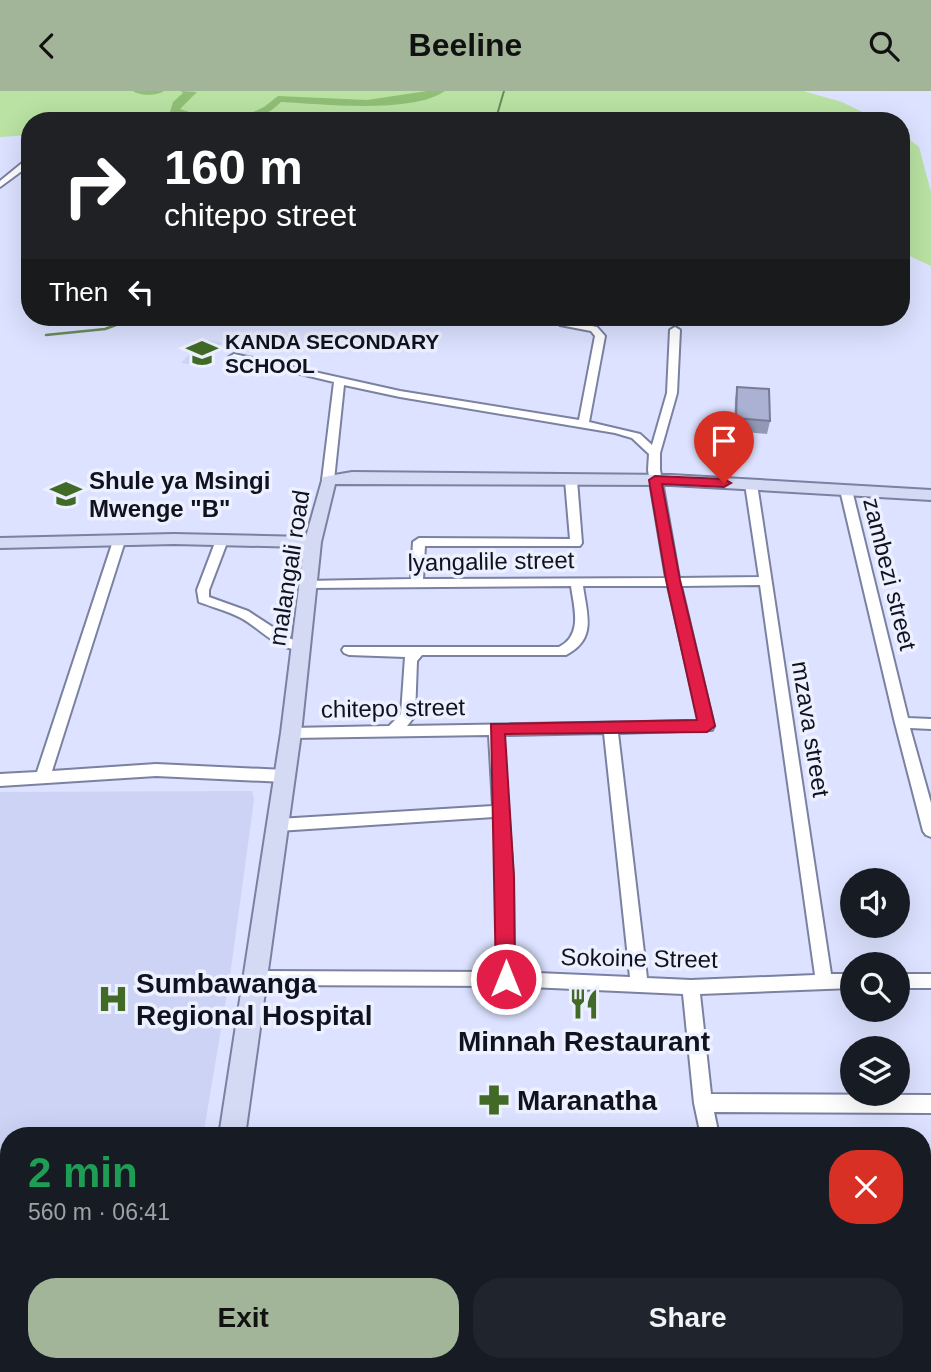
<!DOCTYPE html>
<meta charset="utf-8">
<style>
body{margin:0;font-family:Arial,sans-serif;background:#20242c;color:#f1f3f6;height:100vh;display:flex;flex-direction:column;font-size:26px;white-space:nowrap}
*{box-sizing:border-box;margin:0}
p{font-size:23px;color:#9ea1a6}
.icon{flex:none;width:38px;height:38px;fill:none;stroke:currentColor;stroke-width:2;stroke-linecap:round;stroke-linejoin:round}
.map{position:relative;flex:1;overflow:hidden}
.side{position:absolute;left:0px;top:1036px;width:931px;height:245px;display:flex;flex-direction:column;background:#171b24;border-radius:28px 28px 0 0;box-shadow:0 7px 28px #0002}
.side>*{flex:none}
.top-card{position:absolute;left:21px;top:21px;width:889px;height:214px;border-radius:28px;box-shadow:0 7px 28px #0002;background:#202124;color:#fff;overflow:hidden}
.tools{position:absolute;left:840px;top:777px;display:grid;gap:14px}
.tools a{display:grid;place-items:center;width:70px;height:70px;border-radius:50%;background:#171b24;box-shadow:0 7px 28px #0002;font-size:35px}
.pin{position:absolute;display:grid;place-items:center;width:60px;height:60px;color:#fff;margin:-72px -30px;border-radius:50% 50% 50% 0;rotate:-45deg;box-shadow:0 0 7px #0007}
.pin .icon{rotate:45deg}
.me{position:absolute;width:77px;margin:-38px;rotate:0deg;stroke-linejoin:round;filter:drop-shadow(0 0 5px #0008)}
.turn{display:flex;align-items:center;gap:24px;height:147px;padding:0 28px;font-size:32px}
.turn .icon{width:91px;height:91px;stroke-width:2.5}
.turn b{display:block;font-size:49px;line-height:60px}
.then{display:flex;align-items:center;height:66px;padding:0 28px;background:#0003;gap:14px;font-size:26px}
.round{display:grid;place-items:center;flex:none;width:74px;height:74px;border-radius:28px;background:#20242c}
.summary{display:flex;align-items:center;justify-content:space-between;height:119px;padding:0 28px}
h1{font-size:42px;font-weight:800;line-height:52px;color:#1e9e55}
.action{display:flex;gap:14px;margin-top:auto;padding:14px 28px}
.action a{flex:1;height:80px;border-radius:28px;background:#a2b598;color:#111;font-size:28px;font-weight:800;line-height:80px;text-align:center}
.action a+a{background:#20242c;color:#f1f3f6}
header{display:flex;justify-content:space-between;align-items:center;height:91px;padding:0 28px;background:#a2b598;color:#111;font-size:32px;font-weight:800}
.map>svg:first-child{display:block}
.built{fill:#ccd3f5}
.green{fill:#b9e2a3}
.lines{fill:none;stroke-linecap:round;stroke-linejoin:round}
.stream-far1{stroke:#6a8b5c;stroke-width:2}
.stream{stroke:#6a8b5c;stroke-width:2.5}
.river{fill:#90bf76;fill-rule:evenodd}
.street-casing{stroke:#7a81a1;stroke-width:4}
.secondary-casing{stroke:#7a81a1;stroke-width:4}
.highway-casing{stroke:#515b98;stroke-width:4}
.street{fill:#fff;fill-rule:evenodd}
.secondary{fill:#d5daf4;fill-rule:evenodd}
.highway{fill:#7482d9;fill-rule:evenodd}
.wall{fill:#9298b5}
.shaded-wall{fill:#777c94}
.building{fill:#aab1d3;stroke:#777c94;stroke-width:2}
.route{fill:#e11d48;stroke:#92132f;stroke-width:2}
.labels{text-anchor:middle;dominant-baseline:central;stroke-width:7;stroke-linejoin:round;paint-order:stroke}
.far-poi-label{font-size:21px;font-weight:bold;fill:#10131f;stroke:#edf0ff;text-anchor:start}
.poi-label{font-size:24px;font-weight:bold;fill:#10131f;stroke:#edf0ff;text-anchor:start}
.street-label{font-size:24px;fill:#10131f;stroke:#edf0ff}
.near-poi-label{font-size:28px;font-weight:bold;fill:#10131f;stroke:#edf0ff;text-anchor:start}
</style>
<header><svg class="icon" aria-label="back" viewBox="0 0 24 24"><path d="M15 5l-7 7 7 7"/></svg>Beeline<svg class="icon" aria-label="search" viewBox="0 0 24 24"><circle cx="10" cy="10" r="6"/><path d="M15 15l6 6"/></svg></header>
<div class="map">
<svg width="931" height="1281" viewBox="0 0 931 1281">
<rect width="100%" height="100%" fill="#dce2ff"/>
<path class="built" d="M204 248 222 252 200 275 181 272Z
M252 700 254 709 230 885 203 1045H9V1100H0V701Z"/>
<path class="green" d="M0 0H803L842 11 881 30H30V44L0 46Z
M901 42 919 56 931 101V175L901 161Z"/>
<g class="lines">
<path class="stream-far1" d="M502 30 497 24 504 0"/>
<path class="stream" d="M46 244 105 238 127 230 126 226"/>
<path class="river" d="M133 0H164C157 5 140 5 133 0Z
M181 0 197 1 180 18 217 30H195L170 21 173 11 183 2Z
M427 0H445C412 23 322 13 281 11 267 25 252 30 234 30L264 16 278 5 367 9Z"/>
<g class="street-casing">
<path id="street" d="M27 68H30V74L0 96V90Z
M557 226H567V230L597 236 605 245 589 331 640 343 652 354 667 302 670 239 675 236 680 239 677 302 660 362V379L679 487 759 486 745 393 751 390 757 393 831 883H852V897L700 903 711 1003 931 1004V1022L714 1021 719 1045H701L694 1012 683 903 506 895 256 894 250 892 248 887 250 882 256 880 498 881 497 787 494 726 278 740 273 738 270 734 273 730 278 728 493 715 489 644 291 647 284 642 291 637 389 635 401 623 405 566 349 564 344 562 342 559 344 556H559C583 544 574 517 571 495L309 497 303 493 305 490 411 488 413 451 419 447 570 448 565 389 571 386 577 389 582 452 580 455H425L423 488 666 487 648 379 649 363 632 347 615 342 400 306 344 294 334 389 328 392 322 389 334 291 229 266 234 263 400 300 579 329 595 245 591 240 560 234ZM760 494 815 884 691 889 647 887 618 642 712 639 714 635 681 495ZM583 495H668L699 630 407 635 415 625 417 570 422 564H566C597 548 587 524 583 495ZM604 642 630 886 514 881 513 787 503 644Z
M846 396 852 399 908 627 931 628V638L910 637 931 712V746L926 744 923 740 895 632 840 399Z
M222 445 228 449 209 499V506L248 520 291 548 305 552 307 555 305 558C281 563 260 537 241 527 228 520 212 516 199 511L197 499 216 449Z
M119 446 125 450 52 680 156 673 285 679 290 681 292 685 290 689 285 691 156 685 0 695V683L37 681 113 450Z
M898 883H931V897H898Z
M732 1272H752L754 1281H732Z"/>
</g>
<g class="secondary-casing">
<path id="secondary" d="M352 381 671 384 931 399V409L671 394 335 393 321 451 301 642 245 1045H219L281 642 304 456 174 453 0 457V447L174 443 306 446 323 386Z
M30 1272H58L56 1281H28Z"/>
</g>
<g class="highway-casing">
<path id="highway" d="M4 1119 9 1121V1189H0V1121Z
M922 1133H931V1167H922Z"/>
</g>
<use href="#street" class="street"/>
<use href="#secondary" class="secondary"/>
<use href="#highway" class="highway"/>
</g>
<path class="wall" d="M737 296 770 330 767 343 734 340 735 308Z"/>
<path class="shaded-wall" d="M306 1272H310L309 1281H306Z"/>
<path class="building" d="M737 296 769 298 770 330 736 327Z
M263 1272H306V1281H262Z"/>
<path class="route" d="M655 385 724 388 731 392 724 396 662 393 680 489 715 635 707 641 505 643 514 786 515 888 512 894 506 896 499 894 496 888 491 633 697 629 666 489 649 389Z"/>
<defs>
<g id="school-bare" transform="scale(2.415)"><path d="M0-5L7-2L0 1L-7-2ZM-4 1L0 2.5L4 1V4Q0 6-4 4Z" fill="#416a26" stroke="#edf0ff" stroke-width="2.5" paint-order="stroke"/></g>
<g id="hospital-bare" transform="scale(2.415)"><path d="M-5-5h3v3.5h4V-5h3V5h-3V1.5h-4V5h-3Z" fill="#416a26" stroke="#edf0ff" stroke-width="2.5" paint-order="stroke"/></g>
<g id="restaurant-bare" transform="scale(2.415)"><path d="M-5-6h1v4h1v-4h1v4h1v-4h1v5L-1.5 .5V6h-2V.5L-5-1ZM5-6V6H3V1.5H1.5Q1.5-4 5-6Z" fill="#416a26" stroke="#edf0ff" stroke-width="2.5" paint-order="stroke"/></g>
<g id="pharmacy-bare" transform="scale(2.415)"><path d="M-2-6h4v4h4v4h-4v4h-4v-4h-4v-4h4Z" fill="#416a26" stroke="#edf0ff" stroke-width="2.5" paint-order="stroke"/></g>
</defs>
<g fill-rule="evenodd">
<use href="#school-bare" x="202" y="262"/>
<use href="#school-bare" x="66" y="403"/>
<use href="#hospital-bare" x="113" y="908"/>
<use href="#restaurant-bare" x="584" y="913"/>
<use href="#pharmacy-bare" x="494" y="1009"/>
</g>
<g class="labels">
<g class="far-poi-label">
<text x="225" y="250">KANDA SECONDARY<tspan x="225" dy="24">SCHOOL</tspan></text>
</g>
<g class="poi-label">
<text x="89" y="389">Shule ya Msingi<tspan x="89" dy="28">Mwenge "B"</tspan></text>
</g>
<g class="street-label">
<text transform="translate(491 470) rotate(-1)">lyangalile street</text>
<text transform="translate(289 477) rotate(-81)">malangali road</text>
<text transform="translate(890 483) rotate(76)">zambezi street</text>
<text transform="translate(393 617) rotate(-1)">chitepo street</text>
<text transform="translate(811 638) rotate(81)">mzava street</text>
<text transform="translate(639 867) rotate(1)">Sokoine Street</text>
</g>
<g class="near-poi-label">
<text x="136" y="892">Sumbawanga<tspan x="136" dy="32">Regional Hospital</tspan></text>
<text x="584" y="950" text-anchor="middle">Minnah Restaurant</text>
<text x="517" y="1009">Maranatha</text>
</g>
</g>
</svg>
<div class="tools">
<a><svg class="icon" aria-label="sound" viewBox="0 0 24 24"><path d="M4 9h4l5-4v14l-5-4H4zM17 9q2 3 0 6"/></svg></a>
<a><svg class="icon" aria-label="search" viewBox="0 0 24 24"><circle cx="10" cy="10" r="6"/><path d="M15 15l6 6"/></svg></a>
<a><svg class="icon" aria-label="layers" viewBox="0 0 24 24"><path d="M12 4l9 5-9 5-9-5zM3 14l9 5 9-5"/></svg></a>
</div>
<div class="pin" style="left:724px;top:392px;background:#d93025"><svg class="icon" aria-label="arrive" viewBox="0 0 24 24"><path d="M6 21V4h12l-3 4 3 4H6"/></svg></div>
<svg class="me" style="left:506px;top:888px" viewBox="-20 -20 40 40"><circle r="17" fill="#e11d48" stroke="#fff" stroke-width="3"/><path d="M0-11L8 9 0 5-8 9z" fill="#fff"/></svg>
<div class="top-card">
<div class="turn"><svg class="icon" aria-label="right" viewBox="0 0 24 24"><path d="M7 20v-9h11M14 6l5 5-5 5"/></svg><div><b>160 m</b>chitepo street</div></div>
<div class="then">Then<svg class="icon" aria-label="left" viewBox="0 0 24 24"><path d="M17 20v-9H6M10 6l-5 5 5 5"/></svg></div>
</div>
<section class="side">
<div class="summary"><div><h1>2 min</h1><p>560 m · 06:41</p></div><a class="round" style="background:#d93025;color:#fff"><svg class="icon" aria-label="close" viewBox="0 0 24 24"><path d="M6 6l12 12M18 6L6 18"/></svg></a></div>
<div class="action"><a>Exit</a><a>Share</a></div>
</section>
</div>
